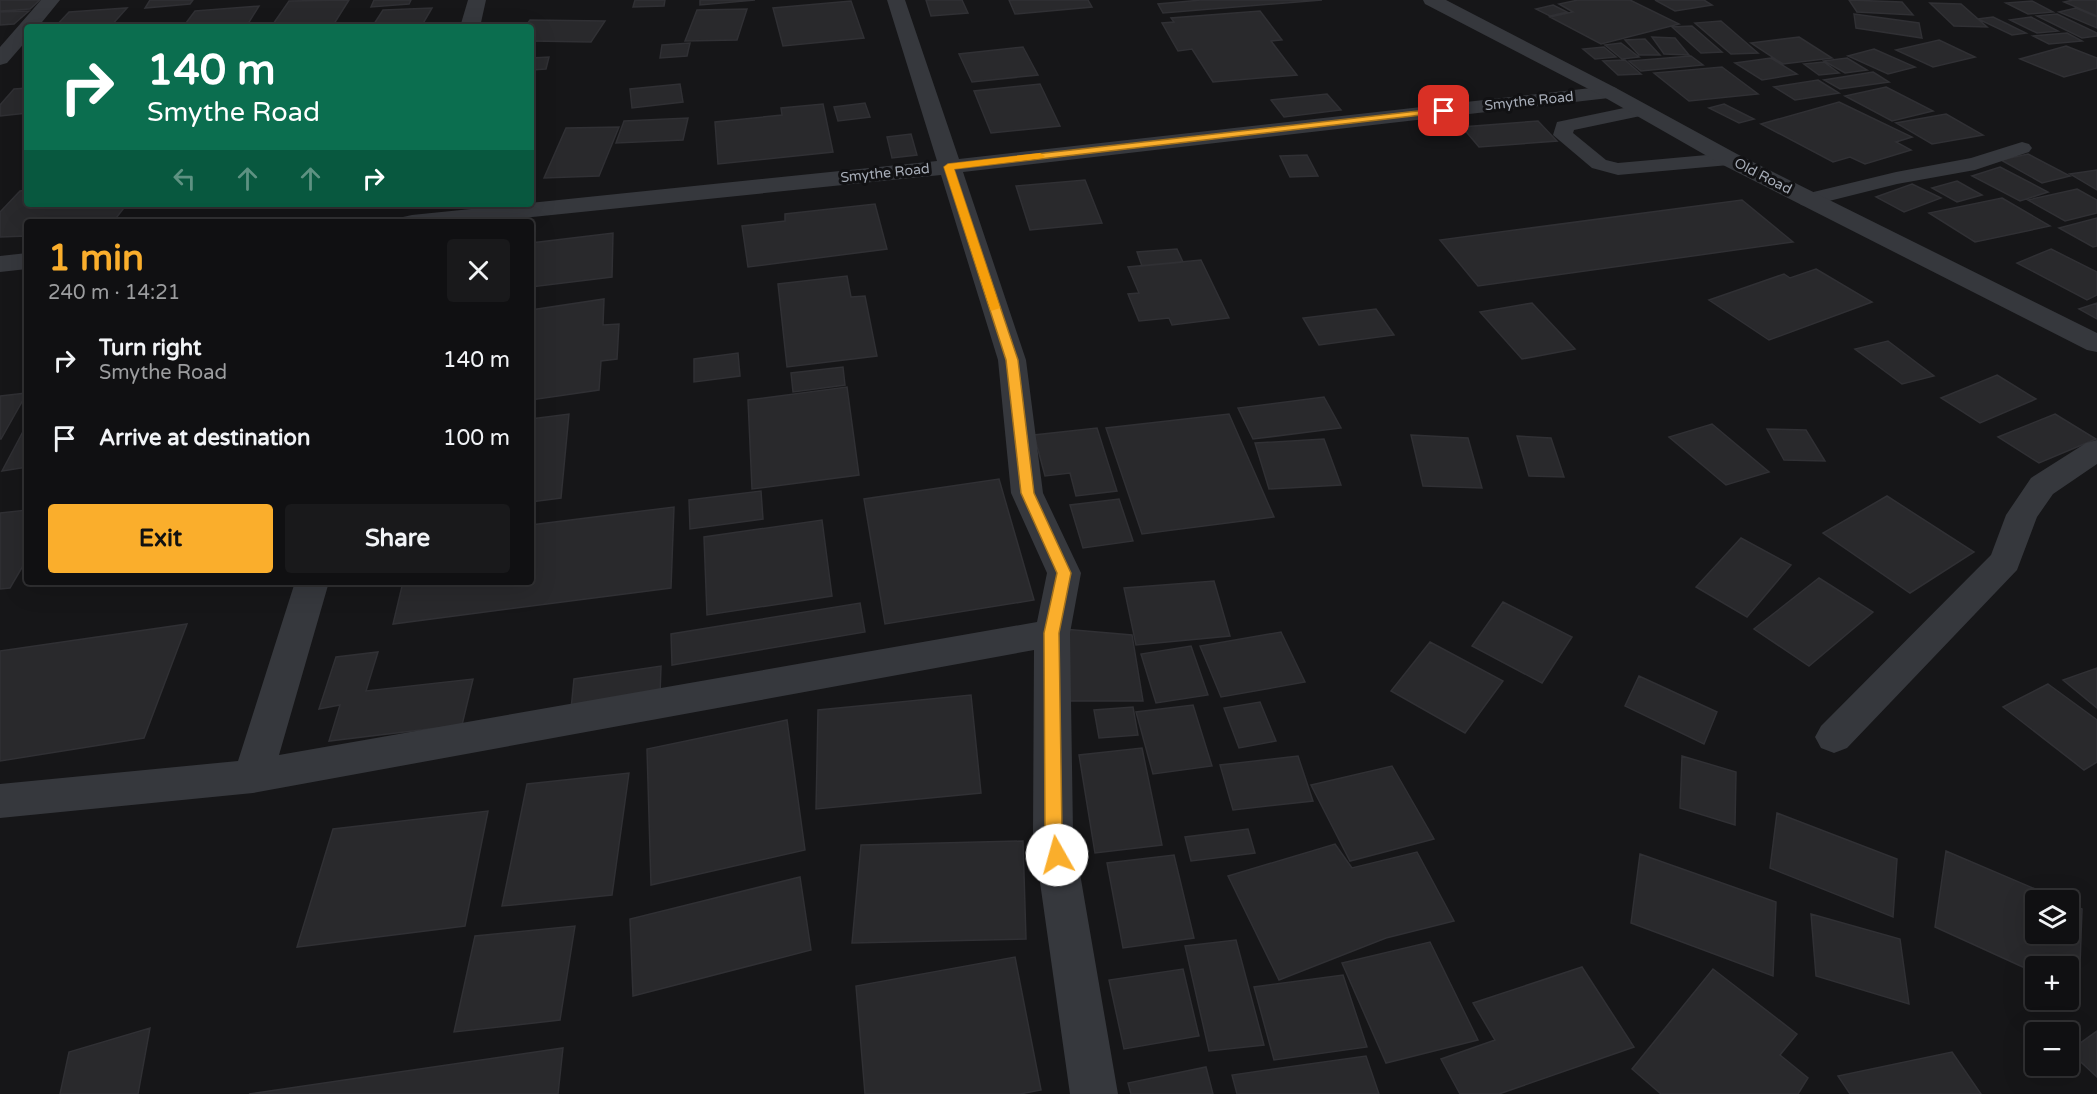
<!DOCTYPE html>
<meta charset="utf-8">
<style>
body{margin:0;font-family:"Varela Round",sans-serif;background:#19191b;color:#f1f3f6;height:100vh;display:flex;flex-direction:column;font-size:22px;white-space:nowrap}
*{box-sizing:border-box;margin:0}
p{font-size:20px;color:#9c9d9f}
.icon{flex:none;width:33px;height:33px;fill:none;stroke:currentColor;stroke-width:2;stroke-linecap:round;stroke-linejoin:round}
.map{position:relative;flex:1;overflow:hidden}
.details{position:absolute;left:24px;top:219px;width:510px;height:366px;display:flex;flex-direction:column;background:#101012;border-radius:6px;box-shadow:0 6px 24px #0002,0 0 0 2px #303032}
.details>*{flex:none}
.guide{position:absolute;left:24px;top:24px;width:510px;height:183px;border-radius:6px;box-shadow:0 6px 24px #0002,0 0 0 2px #303032;background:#0b6e4f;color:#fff;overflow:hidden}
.controls{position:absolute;left:2025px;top:890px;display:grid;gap:12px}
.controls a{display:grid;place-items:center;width:54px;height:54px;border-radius:6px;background:#101012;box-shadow:0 6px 24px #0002,0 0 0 2px #303032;font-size:30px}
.pin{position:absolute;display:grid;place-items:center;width:51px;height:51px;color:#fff;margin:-26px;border-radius:12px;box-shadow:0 3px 9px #0006}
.me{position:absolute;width:66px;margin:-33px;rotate:353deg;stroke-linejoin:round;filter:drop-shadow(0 0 4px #0008)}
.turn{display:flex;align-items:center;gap:21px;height:126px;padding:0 24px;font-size:27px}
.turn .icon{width:78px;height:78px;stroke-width:2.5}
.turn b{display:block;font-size:42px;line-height:51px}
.lanes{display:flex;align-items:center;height:57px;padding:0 24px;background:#0003;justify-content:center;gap:30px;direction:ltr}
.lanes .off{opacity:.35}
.round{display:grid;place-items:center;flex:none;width:63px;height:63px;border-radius:6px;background:#19191b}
.head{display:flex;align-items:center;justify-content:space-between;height:102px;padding:0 24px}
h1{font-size:36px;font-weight:700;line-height:45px;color:#faae2c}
.button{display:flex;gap:12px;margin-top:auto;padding:12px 24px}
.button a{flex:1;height:69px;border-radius:6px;background:#faae2c;color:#111;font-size:24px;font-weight:700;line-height:69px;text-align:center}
.button a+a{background:#19191b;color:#f1f3f6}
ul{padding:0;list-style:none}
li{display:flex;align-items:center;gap:18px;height:78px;padding:0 24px}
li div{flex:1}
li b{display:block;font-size:22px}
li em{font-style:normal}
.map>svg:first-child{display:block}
.building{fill:#29292c;stroke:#303034;stroke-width:1.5}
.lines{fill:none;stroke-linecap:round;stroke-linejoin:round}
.service{fill:#36383d;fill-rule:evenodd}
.minor{fill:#36383d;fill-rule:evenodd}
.tertiary{fill:#36383d;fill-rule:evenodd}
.route{fill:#faae2c;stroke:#a2711d;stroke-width:1.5}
.slow{fill:#f59e0b}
.labels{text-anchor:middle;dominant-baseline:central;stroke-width:6;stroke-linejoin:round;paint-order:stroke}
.far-street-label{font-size:14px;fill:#a7adb8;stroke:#111113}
</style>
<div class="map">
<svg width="2097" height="1094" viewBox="0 0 2097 1094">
<rect width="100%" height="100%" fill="#161618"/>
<path class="building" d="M0 0H40L30 9 0 11Z
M150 0H193L190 4 145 8Z
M349 0 332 27H271L289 1Z
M374 0H411L409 4 371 7Z
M635 0H665L664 6 633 7Z
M700 0H755L700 5Z
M926 0H962L968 13 931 16Z
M1009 0H1088L1092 7 1015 14Z
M1322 0 1163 13 1158 4 1201 0Z
M1578 0H1630L1679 24 1601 44 1550 17 1573 12 1559 4Z
M1655 0H1704L1712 5 1675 11Z
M1849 0 1902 2 1913 15 1857 12Z
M2073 0H2097V16L2064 2Z
M851 1 864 38 783 46 773 8Z
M2032 1 2053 12 2028 14 2006 3Z
M1930 3 1961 4 1987 27 1954 26Z
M1553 5 1567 12 1550 16 1536 9Z
M259 6 246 27H183L195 11Z
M127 8 110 27H55L69 12Z
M432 8 421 27H372L383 10Z
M2076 8 2097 17V28L2059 12Z
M747 9 737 40 685 41 697 10Z
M29 11 14 24 0 25V12Z
M1260 11 1282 40 1271 41 1297 75 1213 82 1192 49 1178 51 1162 23 1174 22 1171 18Z
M1854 14 1919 23 1922 38 1856 28Z
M2057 14 2097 33V36L2082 38 2037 16Z
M1993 17 2026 33 2012 35 1978 19Z
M2031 17 2058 31 2037 33 2010 20Z
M530 20 605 21 591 42 531 41V27H525Z
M1721 21 1758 53 1731 54 1695 23Z
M1692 26 1722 52 1701 53 1672 27Z
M2067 33 2082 41 2049 44 2033 36Z
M1652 37 1675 38 1689 55 1664 54Z
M1799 37 1832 58 1783 64 1751 43Z
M1645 39 1660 55H1639L1625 40Z
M1939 40 1975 57 1933 67 1896 50Z
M690 43 687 56 660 58 662 45Z
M1621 43 1639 57 1622 59 1605 45Z
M2066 46 2097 58V68L2064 77 2020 59Z
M1023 47 1038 75 972 82 959 54Z
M1604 47 1616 57 1595 59 1583 49Z
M1874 49 1915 67 1888 74 1848 56Z
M1691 56 1703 65 1641 71 1629 61Z
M549 57 546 69 531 70V58Z
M1771 58 1797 74 1762 80 1735 63Z
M1847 58 1867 70 1845 73 1824 61Z
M1625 60 1641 74 1618 75 1603 61Z
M1824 62 1839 73 1819 75 1804 64Z
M1722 67 1758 94 1689 101 1654 73Z
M1873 72 1889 82 1840 89 1824 80Z
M1818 80 1839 93 1795 100 1774 87Z
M680 84 683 102 632 108 630 89Z
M1040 84 1060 126 991 133 974 91Z
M1886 87 1933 111 1892 121 1845 96Z
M27 88V113L0 116V105L14 89Z
M1327 94 1341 110 1284 117 1271 100Z
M1839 102 1912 137 1896 142 1911 150 1865 164 1850 157 1833 162 1761 124Z
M865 103 870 117 838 121 834 107Z
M823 104 833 152 718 164 715 122 782 115 781 108Z
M1724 104 1754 119 1739 123 1709 108Z
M1946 114 1983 135 1932 144 1896 123Z
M688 118 683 140 616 143 624 121Z
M1538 121 1557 141 1479 147 1462 127Z
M619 127 599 176 544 178 566 128Z
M911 134 917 155 892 158 887 137Z
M2028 154 2070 176 2042 183 2001 160Z
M1307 155 1318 176 1290 177 1280 156Z
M2000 167 2048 192 2020 201 1972 176Z
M2097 170V190L2070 174Z
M1085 180 1102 223 1030 230 1016 186Z
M1957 181 1982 195 1957 202 1932 188Z
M1912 184 1941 198 1904 212 1876 197Z
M2077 189 2097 200V213L2065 221 2028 200Z
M27 190V204H127L113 222H27V236L0 237V212L20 191Z
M2002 198 2050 226 1975 242 1929 213Z
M1742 200 1793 242 1478 286 1440 240Z
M875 204 887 249 748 267 742 226 785 221V214Z
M2097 218V246L2093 247 2059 228Z
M613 233 612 277 531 287V243Z
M1177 249 1183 262 1142 266 1137 252Z
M2051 249 2097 272V295L2087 300 2017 263Z
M1201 260 1229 318 1172 325 1169 318 1139 321 1128 294 1139 293 1128 267Z
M1816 269 1872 302 1769 340 1709 300 1784 274 1790 278Z
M847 276 851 297 865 296 877 356 787 367 778 284Z
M604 299 603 325 619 324 617 359 601 361 599 390 531 400V310Z
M1532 303 1575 349 1522 359 1480 312Z
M2097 303V319L2079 309Z
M1376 309 1394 335 1319 345 1303 318Z
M1888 341 1934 376 1902 384 1855 349Z
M738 353 740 376 694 382V359Z
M843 367 845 385 793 392 791 373Z
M1997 375 2036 399 1980 423 1941 398Z
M847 387 859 475 752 489 748 400Z
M27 393 1 439H0V396Z
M1324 397 1341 428 1253 439 1238 408Z
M569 414 561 498 531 502V419Z
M1229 414 1274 517 1142 534 1106 428Z
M2055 414 2096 439 2039 463 1998 437Z
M27 424V467L2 471Z
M1712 424 1769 472 1726 485 1669 437Z
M1097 428 1117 491 1076 496 1070 473 1045 476 1034 435Z
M1767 429 1806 430 1825 461 1784 460Z
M1411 435 1468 438 1482 488 1423 486Z
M1517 436 1551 438 1564 477 1529 476Z
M1324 439 1341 485 1269 489 1255 443Z
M999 479 1034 600 885 624 864 499Z
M761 491 763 519 690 529 689 500Z
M1887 496 1974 552 1910 593 1823 533Z
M1119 499 1133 541 1083 548 1070 505Z
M674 507 671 588 393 624 403 582H531V525Z
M27 510V559L10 588 0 589V513Z
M822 520 832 596 707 615 704 537Z
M1741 538 1791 565 1747 617 1696 587Z
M1819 578 1873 612 1809 666 1754 629Z
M1214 581 1230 636 1136 645 1124 588Z
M1503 602 1572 637 1542 683 1472 646Z
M860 603 865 632 672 665 671 634Z
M187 624 144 738 0 761V651Z
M1063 629 1132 635 1143 701H1070Z
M1281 632 1305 682 1221 697 1200 646Z
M1430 642 1503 681 1465 733 1391 691Z
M1191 646 1208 695 1156 703 1141 654Z
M378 652 366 691 473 679 462 725 329 741 340 705 319 709 336 657Z
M661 666 660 695 571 709 574 679Z
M2097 668V708L2063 680Z
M1639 676 1717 712 1704 744 1625 706Z
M2048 684 2097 720V762L2084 770 2003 707Z
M971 695 981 793 816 809 818 710Z
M1260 702 1276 741 1239 748 1224 708Z
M1193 705 1212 766 1153 774 1136 712Z
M1133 707 1138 735 1099 738 1094 710Z
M787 720 805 850 651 885 647 749Z
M1142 748 1162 845 1095 853 1079 755Z
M1298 756 1313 801 1233 810 1220 765Z
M1682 756 1736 772 1735 825 1680 808Z
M1392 766 1434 839 1350 861 1311 785Z
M629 773 612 895 502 906 527 784Z
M488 811 465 926 297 947 333 829Z
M1777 813 1897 859 1893 917 1770 868Z
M1248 829 1255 853 1191 861 1185 837Z
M1023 841 1026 939 852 943 861 845Z
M1335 844 1352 868 1417 852 1454 921 1386 938 1279 980 1228 876Z
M1946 851 2061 900H2036V933H2068V903L2082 909 2079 993 2068 988V966H2036V973L1935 927Z
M1640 854 1776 902 1773 976 1631 923Z
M1174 855 1194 938 1123 948 1107 863Z
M800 877 811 950 633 996 630 919Z
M1811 914 1900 939 1909 1004 1816 976Z
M575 926 560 1020 454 1032 475 936Z
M1236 940 1264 1045 1209 1051 1185 946Z
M1430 942 1478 1040 1386 1063 1342 963Z
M1015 957 1041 1090 1020 1094H865L856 986Z
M1582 967 1634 1047 1499 1094H1460L1441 1059 1495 1040 1473 1003Z
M1183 969 1199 1036 1124 1049 1109 980Z
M1713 969 1797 1034 1780 1055 1808 1078 1798 1094H1661L1632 1069Z
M1343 975 1367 1047 1274 1060 1254 987Z
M150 1028 138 1094H60L69 1052Z
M2097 1031V1077L2069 1051Z
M563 1048 558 1094H249Z
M1952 1052 1981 1094H1850L1838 1076Z
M1366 1056 1379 1094H1237L1232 1075Z
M1206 1067 1213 1094H1131L1128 1083Z"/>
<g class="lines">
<path class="service" d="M1643 104 1653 110 1650 114 1574 130 1573 133 1606 160 1618 163 1729 153 1736 155 1739 159 1736 163 1729 165 1618 175 1592 168 1553 135 1557 122Z
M2022 142 2029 144 2032 148 2029 152 1975 170 1897 184 1809 206 1801 205 1798 200 1801 195 1896 172 1971 158Z"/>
<path class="minor" d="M41 0H60L38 27H27V40L7 63 0 65V47Z
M468 0H486L480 27H460Z
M887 0H905L959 159 1609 86 1616 88 1619 92 1616 96 1609 98 963 172 1026 360 1043 493 1081 573 1070 633 1073 833 1118 1094H1070L1033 833 1034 650 253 793 0 818V784L238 761 295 582H329L279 755 1037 622 1047 573 1011 493 998 360 941 175 483 222H400L403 217 412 215 937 161Z
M27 253V269L0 272V256Z
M2097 440V464L2053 494 2037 517 2017 570 1847 748 1834 753 1821 748 1815 737 1821 726 1991 555 2006 515 2031 478 2086 443Z"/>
<path class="tertiary" d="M1423 0H1446L1616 88 1737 154 2097 333V352L2087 350 1721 164 1602 96 1425 4Z"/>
</g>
<path class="route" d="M1444 108 1448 111 1447 112 954 169 1018 360 1034 493 1071 573 1059 633 1062 833 1065 855 1063 860 1057 862 1051 860 1045 833 1044 633 1057 573 1021 493 1006 360 944 167 948 164Z"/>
<path class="slow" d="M1040 153 1045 156 1043 158 954 169 1000 308 991 311 944 167 948 164Z"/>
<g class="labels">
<g class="far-street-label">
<text transform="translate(1529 101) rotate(-6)">Smythe Road</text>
<text transform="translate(885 173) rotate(-6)">Smythe Road</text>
<text transform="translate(1763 176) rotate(27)">Old Road</text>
</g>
</g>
</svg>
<div class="controls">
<a><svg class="icon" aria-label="layers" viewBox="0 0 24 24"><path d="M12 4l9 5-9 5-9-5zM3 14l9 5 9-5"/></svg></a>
<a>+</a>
<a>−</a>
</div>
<div class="pin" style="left:1444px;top:111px;background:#d93025"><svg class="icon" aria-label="arrive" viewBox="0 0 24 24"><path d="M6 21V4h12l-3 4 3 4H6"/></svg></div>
<svg class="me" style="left:1057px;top:855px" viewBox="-20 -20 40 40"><circle r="19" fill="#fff"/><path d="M0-13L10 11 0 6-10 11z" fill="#faae2c"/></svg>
<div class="guide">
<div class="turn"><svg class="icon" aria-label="right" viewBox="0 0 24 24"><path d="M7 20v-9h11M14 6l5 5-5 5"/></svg><div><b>140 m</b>Smythe Road</div></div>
<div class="lanes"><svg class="icon off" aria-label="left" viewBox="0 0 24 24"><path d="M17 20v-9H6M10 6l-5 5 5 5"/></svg><svg class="icon off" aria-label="ahead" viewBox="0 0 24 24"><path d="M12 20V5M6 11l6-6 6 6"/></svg><svg class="icon off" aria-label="ahead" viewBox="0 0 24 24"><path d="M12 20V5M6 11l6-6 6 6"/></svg><svg class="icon" aria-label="right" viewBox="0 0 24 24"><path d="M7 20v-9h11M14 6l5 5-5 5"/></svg></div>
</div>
<section class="details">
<div class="head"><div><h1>1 min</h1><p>240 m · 14:21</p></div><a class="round"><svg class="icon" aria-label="close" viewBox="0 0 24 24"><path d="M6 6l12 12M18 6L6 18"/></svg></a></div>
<ul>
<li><svg class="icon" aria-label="right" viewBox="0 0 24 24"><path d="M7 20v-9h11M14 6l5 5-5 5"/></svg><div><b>Turn right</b><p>Smythe Road</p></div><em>140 m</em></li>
<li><svg class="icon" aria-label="arrive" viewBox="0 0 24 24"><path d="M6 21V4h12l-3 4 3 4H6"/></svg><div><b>Arrive at destination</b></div><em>100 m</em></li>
</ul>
<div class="button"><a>Exit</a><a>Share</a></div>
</section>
</div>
